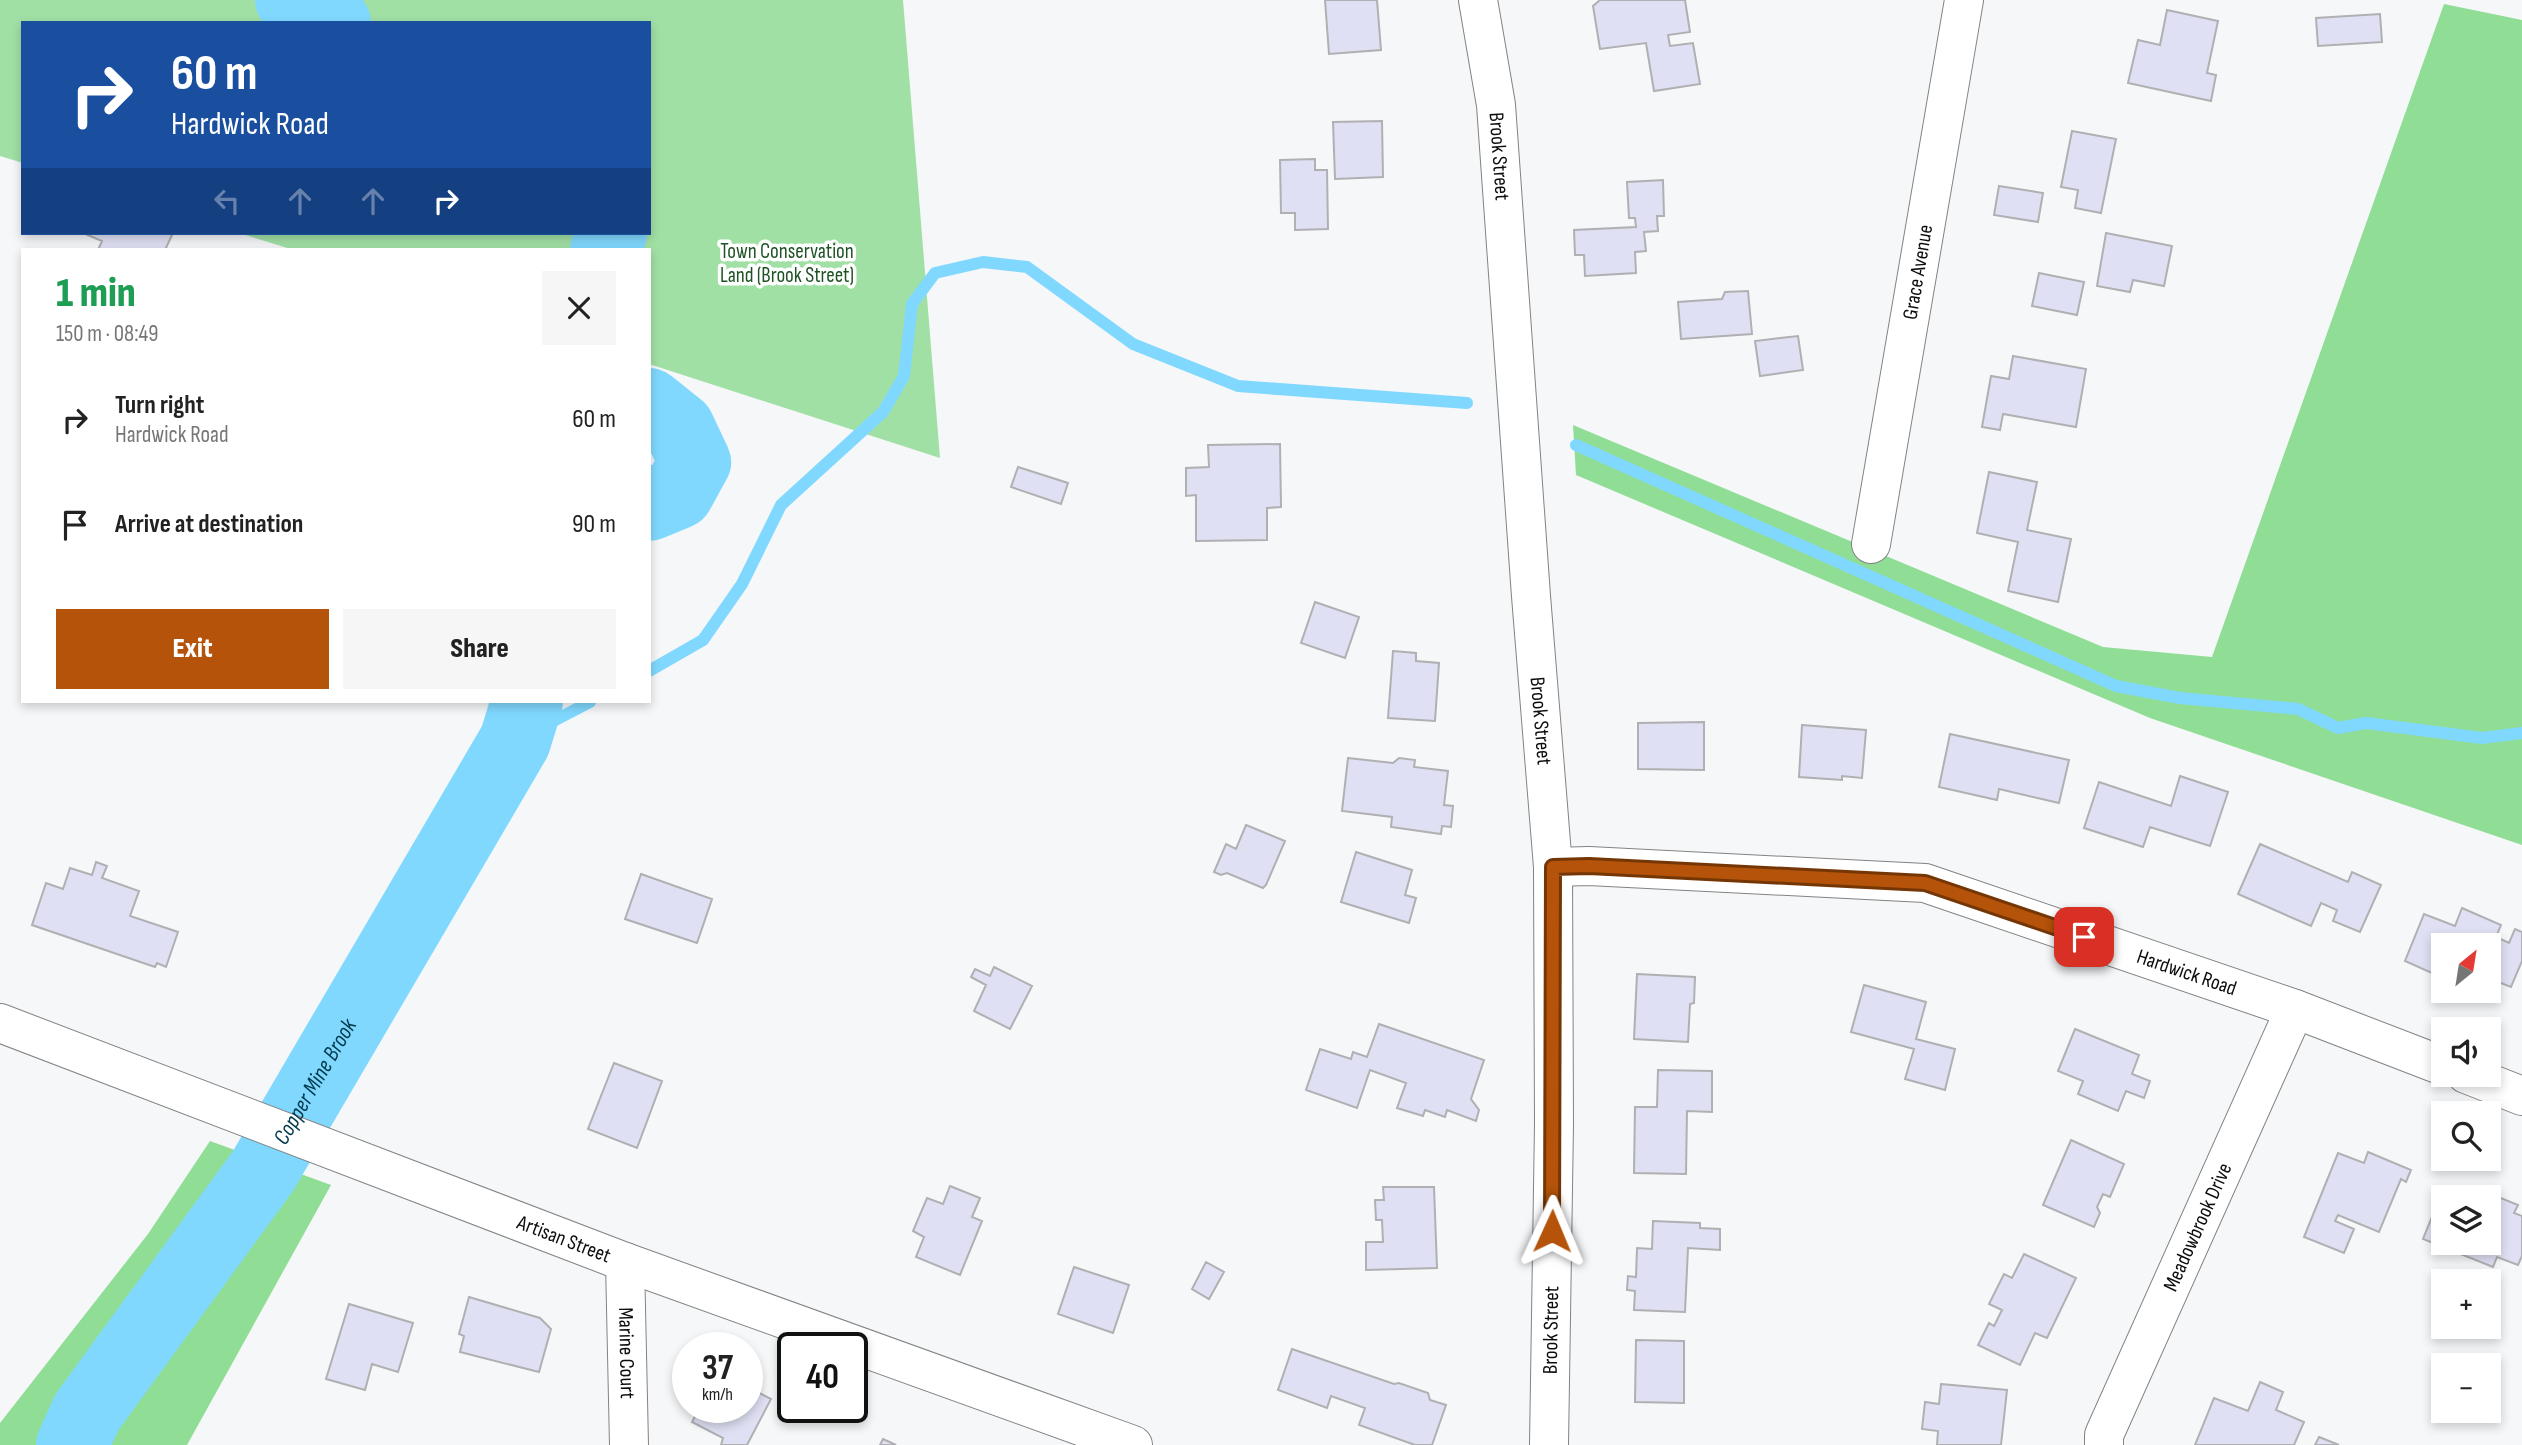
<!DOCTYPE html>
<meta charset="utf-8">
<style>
body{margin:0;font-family:"Sofia Sans Condensed",sans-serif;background:#f6f6f6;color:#222;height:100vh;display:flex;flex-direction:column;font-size:26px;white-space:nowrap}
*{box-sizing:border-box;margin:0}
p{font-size:23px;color:#767676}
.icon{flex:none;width:38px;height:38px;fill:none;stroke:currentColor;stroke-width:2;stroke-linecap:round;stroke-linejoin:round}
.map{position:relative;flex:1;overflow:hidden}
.side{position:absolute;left:21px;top:248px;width:630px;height:455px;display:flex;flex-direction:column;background:#fff;border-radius:0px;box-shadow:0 4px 10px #0003}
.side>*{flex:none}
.guide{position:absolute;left:21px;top:21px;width:630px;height:214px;border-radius:0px;box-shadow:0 4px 10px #0003;background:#1a4fa0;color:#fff;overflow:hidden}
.needle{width:46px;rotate:30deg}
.tools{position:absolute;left:2431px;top:933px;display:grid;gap:14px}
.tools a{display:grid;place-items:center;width:70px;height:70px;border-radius:0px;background:#fff;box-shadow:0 4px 10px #0003;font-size:35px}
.speed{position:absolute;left:672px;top:1332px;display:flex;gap:14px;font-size:35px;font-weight:700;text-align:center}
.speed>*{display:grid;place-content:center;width:91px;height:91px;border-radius:50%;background:#fff;box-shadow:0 4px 10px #0003;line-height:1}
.speed small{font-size:18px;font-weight:400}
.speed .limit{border:4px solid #111;border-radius:10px;background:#fff;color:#111}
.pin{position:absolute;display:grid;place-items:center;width:60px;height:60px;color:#fff;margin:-30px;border-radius:14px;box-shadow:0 4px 10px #0006}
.me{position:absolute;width:77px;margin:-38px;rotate:1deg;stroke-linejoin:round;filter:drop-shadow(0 0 5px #0008)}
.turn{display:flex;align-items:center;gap:24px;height:147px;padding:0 35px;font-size:32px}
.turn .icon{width:91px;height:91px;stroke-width:2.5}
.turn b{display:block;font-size:49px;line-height:60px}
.lanes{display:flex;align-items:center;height:66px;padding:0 35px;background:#0003;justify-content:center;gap:35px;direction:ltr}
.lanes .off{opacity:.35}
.round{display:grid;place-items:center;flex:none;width:74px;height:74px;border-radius:0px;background:#f6f6f6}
.overview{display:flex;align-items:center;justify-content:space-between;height:119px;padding:0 35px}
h1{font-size:42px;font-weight:800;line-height:52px;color:#1e9e55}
.primary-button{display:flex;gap:14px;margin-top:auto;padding:14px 35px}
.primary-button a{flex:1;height:80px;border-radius:0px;background:#b45309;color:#fff;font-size:28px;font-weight:800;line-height:80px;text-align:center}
.primary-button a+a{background:#f6f6f6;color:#222}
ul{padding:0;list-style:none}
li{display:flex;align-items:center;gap:21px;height:105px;padding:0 35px}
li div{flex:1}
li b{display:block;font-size:26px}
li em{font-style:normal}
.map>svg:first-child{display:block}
.green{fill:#a1e0a5}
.forest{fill:#90dd95}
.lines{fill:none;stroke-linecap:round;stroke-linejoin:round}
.stream{stroke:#80d8fe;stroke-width:12}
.river{stroke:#80d8fe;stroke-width:72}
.building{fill:#dfe0f3;stroke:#b0b0b2;stroke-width:2;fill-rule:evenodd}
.minor-casing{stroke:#818384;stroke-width:40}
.tertiary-casing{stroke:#818384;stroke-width:40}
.minor{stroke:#fff;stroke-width:38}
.tertiary{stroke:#fff;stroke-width:38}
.route-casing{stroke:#753606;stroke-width:18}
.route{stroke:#b45309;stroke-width:12}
.labels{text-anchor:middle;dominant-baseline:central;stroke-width:7;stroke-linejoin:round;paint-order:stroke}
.street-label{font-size:21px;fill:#0c0d0d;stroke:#fff}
.park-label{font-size:21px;fill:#1f5325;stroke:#fff}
.water-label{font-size:23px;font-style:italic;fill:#023a4d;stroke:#fff}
</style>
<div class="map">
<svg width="2522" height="1445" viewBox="0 0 2522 1445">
<rect width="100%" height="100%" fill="#f5f7f9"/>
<path class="green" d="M0 0H903L940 458 649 364V250H294L239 233H649V23H23V163L0 156Z"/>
<path class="forest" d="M2444 4 2522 20V845L2150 718 1576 475 1573 425 2103 647 2212 657Z
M210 1141 331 1185 187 1445H0V1423L148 1234Z"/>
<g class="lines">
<path class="stream" d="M1576 445 2116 686 2180 698 2298 709 2338 728 2366 723 2482 738 2522 733
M649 671 703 640 742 584 781 505 883 412 904 376 912 304 935 273 983 262 1027 267 1133 344 1238 386 1467 403
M515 741 590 702"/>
<g class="river">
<path d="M291 0 335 23"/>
<path d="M606 250 611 233"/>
<path d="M649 404 679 428 695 462 678 493 649 505"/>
<path id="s1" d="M72 1445 87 1412 263 1171 515 741 527 702"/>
</g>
</g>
<path class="building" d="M1325 0H1377L1381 50 1329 54Z
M1600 0H1685L1690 32 1668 35 1670 46 1693 43 1700 84 1654 91 1646 43 1600 49 1593 6Z
M2167 10 2218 21 2207 73 2216 75 2211 101 2128 83 2138 40 2160 45Z
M2380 14 2382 42 2318 46 2316 18Z
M1382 121 1383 177 1335 179 1333 122Z
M2072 131 2116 139 2101 213 2075 208 2078 190 2061 187Z
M1315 159V170H1327L1328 229 1295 230V213H1281L1280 160Z
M1663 180 1664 216H1657L1658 231 1644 232 1646 251 1635 252 1636 273 1585 276 1584 255H1575L1574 230 1636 227 1635 218H1629L1627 182Z
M1999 186 2043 193 2038 222 1994 215Z
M83 233H173L165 250H98L102 241Z
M2106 233 2172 246 2164 286 2133 280 2130 292 2097 286Z
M2039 273 2084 282 2077 315 2032 306Z
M1748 291 1752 334 1681 339 1678 302 1722 299 1725 292Z
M1798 336 1803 370 1760 376 1755 341Z
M2013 356 2086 369 2076 427 2003 414 2000 430 1982 427 1991 376 2009 379Z
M1280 444 1281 507 1267 508V540L1196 541V495L1186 496V468L1209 467 1208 445Z
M1018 467 1068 483 1061 504 1011 487Z
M1989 472 2037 482 2027 530 2071 539 2058 602 2008 591 2018 542 1977 533Z
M1315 602 1359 617 1345 658 1301 643Z
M1393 651 1416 653V661L1439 663 1435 721 1388 718Z
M1704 722V770L1638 769V723Z
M1802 725 1866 730 1862 778 1842 776V780L1799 777Z
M1950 734 2069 760 2059 803 1999 789 1997 800 1939 787Z
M1348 758 1393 763 1399 758 1415 760 1414 767 1448 771 1444 805 1453 806 1451 827 1442 826 1441 834 1391 827 1392 817 1342 811Z
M2180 776 2228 792 2210 846 2150 827 2143 847 2084 828 2099 782 2171 806Z
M1246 825 1285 841 1266 885 1263 888 1227 873 1221 875 1214 872 1226 844 1236 849Z
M2260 844 2348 882 2352 872 2381 885 2360 932 2333 921 2337 910 2321 903 2311 926 2238 894Z
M1356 852 1412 870 1405 895 1416 898 1409 923 1341 902Z
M96 862 107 866 102 878 139 891 130 916 178 932 166 967 157 963 155 967 32 925 46 883 63 889 70 868 92 875Z
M641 874 712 899 697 943 625 919Z
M2462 908 2501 925 2496 937 2509 943 2515 929 2522 932V961L2511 987 2488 978V945H2443V978L2405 961 2424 914 2455 926Z
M994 967 1032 986 1010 1029 974 1011 986 985 971 977 975 969 990 976Z
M1637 974 1695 977 1694 1003 1690 1004 1688 1042 1634 1039Z
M1864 985 1926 1002 1916 1039 1955 1049 1945 1090 1905 1079 1914 1049 1851 1032Z
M1379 1024 1484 1060 1471 1099 1479 1110 1476 1121 1447 1110 1445 1117 1425 1110 1423 1116 1397 1108 1406 1083 1370 1070 1357 1108 1306 1090 1320 1049 1351 1059 1353 1052 1367 1057Z
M2075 1029 2139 1055 2132 1074 2150 1081 2144 1098 2126 1091 2118 1111 2078 1094 2083 1081 2058 1071Z
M614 1063 662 1081 637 1148 588 1129Z
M1658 1070 1712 1071V1112L1687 1111 1686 1174 1634 1173 1635 1107H1657Z
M2071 1140 2124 1164 2110 1197 2103 1194 2097 1207 2100 1213 2094 1227 2043 1205Z
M2368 1152 2411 1170 2406 1182 2401 1179 2379 1232 2338 1215 2335 1221 2354 1229 2344 1253 2304 1237 2338 1153 2364 1163Z
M950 1186 980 1198 972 1217 982 1221 960 1275 916 1257 924 1237 913 1231 927 1198 943 1204Z
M1383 1187H1434L1437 1268 1366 1270V1242H1383L1382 1220H1376L1375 1200H1384Z
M2444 1187 2470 1197 2474 1187 2518 1205 2514 1213 2522 1216V1256L2518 1265 2497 1257 2493 1267 2423 1239ZM2443 1197H2488V1242H2443Z
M1653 1221 1700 1223V1228L1720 1229V1250L1688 1248 1685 1312 1634 1310 1635 1291 1627 1290 1628 1276 1636 1277 1637 1248 1652 1249Z
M2024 1254 2076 1278 2047 1338 2035 1333 2020 1365 1978 1345 1989 1323 1994 1326 2002 1310 1989 1304 2004 1274 2012 1278Z
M1206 1262 1224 1272 1209 1299 1192 1289Z
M1074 1267 1129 1285 1113 1333 1058 1314Z
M469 1297 540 1318 551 1329 539 1372 460 1352 464 1336 459 1334Z
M349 1304 413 1323 398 1372 372 1364 365 1390 326 1379Z
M1636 1340 1684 1341V1403L1635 1402Z
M1292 1349 1394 1384 1399 1383 1428 1393 1430 1400 1446 1405 1432 1445H1415L1359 1425 1365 1408 1331 1396 1327 1408 1278 1390Z
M747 1375 757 1381 752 1389 771 1399 747 1445H721L723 1438 692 1422 700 1407H747Z
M2260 1382 2283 1392 2276 1410 2304 1422 2294 1445H2195L2214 1398 2248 1411Z
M1941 1384 2007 1390 2001 1445H1937L1938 1431 1922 1429 1925 1402 1939 1404Z
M2319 1437 2339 1445H2315Z
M883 1439 896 1445H880Z"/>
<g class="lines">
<g class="minor-casing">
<g id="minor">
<path id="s2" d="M1871 544 1964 0"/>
<path id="s3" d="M1553 867 1589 866 1925 883 2295 1009 2443 1066"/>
<path id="s4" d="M0 1023 625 1262 1133 1445"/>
<path d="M2466 1074 2522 1096"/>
<path id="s5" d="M625 1262 629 1445"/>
<path id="s6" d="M2104 1445V1435L2295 1009"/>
</g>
</g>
<g class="tertiary-casing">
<g id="tertiary">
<path id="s7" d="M1478 0 1496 105 1531 596 1553 867 1554 1124 1549 1445"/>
</g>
</g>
<use href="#minor" class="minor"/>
<use href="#tertiary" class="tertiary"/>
</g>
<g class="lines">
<g class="route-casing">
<path id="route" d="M1552 1231 1553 867 1589 866 1925 883 2084 937"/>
</g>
<use href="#route" class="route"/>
</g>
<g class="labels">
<g class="street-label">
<text stroke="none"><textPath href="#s7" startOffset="158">Brook Street</textPath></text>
<text stroke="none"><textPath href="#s2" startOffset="276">Grace Avenue</textPath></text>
<text stroke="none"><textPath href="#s7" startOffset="724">Brook Street</textPath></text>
<text stroke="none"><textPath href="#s3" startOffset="649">Hardwick Road</textPath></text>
<text stroke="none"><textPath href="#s6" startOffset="238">Meadowbrook Drive</textPath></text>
<text stroke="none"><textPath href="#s4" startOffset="604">Artisan Street</textPath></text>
<text transform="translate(1551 1330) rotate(-89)">Brook Street</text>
<text stroke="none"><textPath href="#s5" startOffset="91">Marine Court</textPath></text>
</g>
<g class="park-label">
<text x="787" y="251">Town Conservation<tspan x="787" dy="24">Land (Brook Street)</tspan></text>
</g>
<g class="water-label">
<text stroke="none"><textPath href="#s1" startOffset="438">Copper Mine Brook</textPath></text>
</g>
</g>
</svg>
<div class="tools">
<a><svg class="needle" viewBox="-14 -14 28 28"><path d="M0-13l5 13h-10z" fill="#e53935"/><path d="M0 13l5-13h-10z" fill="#767676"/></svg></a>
<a><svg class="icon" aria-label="sound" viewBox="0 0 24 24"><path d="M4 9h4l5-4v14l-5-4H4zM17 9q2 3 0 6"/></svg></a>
<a><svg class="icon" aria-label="search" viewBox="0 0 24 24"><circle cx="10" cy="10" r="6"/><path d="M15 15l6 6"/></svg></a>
<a><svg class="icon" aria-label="layers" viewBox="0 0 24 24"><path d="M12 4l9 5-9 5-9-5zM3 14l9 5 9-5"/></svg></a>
<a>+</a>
<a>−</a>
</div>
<div class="speed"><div>37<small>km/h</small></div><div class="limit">40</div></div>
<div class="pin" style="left:2084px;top:937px;background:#d93025"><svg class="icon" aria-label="arrive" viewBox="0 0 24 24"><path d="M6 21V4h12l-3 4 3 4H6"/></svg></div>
<svg class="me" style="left:1552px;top:1231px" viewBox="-20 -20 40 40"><path d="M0-17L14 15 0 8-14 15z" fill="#b45309" stroke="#fff" stroke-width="4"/></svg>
<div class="guide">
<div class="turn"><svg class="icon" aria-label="right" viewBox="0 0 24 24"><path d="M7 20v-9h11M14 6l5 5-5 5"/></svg><div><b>60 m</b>Hardwick Road</div></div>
<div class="lanes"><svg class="icon off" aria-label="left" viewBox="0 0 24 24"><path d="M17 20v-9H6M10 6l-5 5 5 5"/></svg><svg class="icon off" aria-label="ahead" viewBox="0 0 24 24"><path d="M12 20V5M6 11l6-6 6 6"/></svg><svg class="icon off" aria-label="ahead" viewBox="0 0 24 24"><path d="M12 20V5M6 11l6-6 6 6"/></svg><svg class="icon" aria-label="right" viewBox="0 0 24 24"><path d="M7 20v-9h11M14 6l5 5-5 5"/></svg></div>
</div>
<section class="side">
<div class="overview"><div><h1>1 min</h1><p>150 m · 08:49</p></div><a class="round"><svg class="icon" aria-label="close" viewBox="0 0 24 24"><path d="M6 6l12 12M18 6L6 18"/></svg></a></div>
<ul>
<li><svg class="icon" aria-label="right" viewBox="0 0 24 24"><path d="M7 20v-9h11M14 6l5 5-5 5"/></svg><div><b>Turn right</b><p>Hardwick Road</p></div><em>60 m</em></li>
<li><svg class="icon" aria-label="arrive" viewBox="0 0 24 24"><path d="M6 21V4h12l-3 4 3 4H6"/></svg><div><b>Arrive at destination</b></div><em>90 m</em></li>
</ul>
<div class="primary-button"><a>Exit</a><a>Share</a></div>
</section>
</div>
